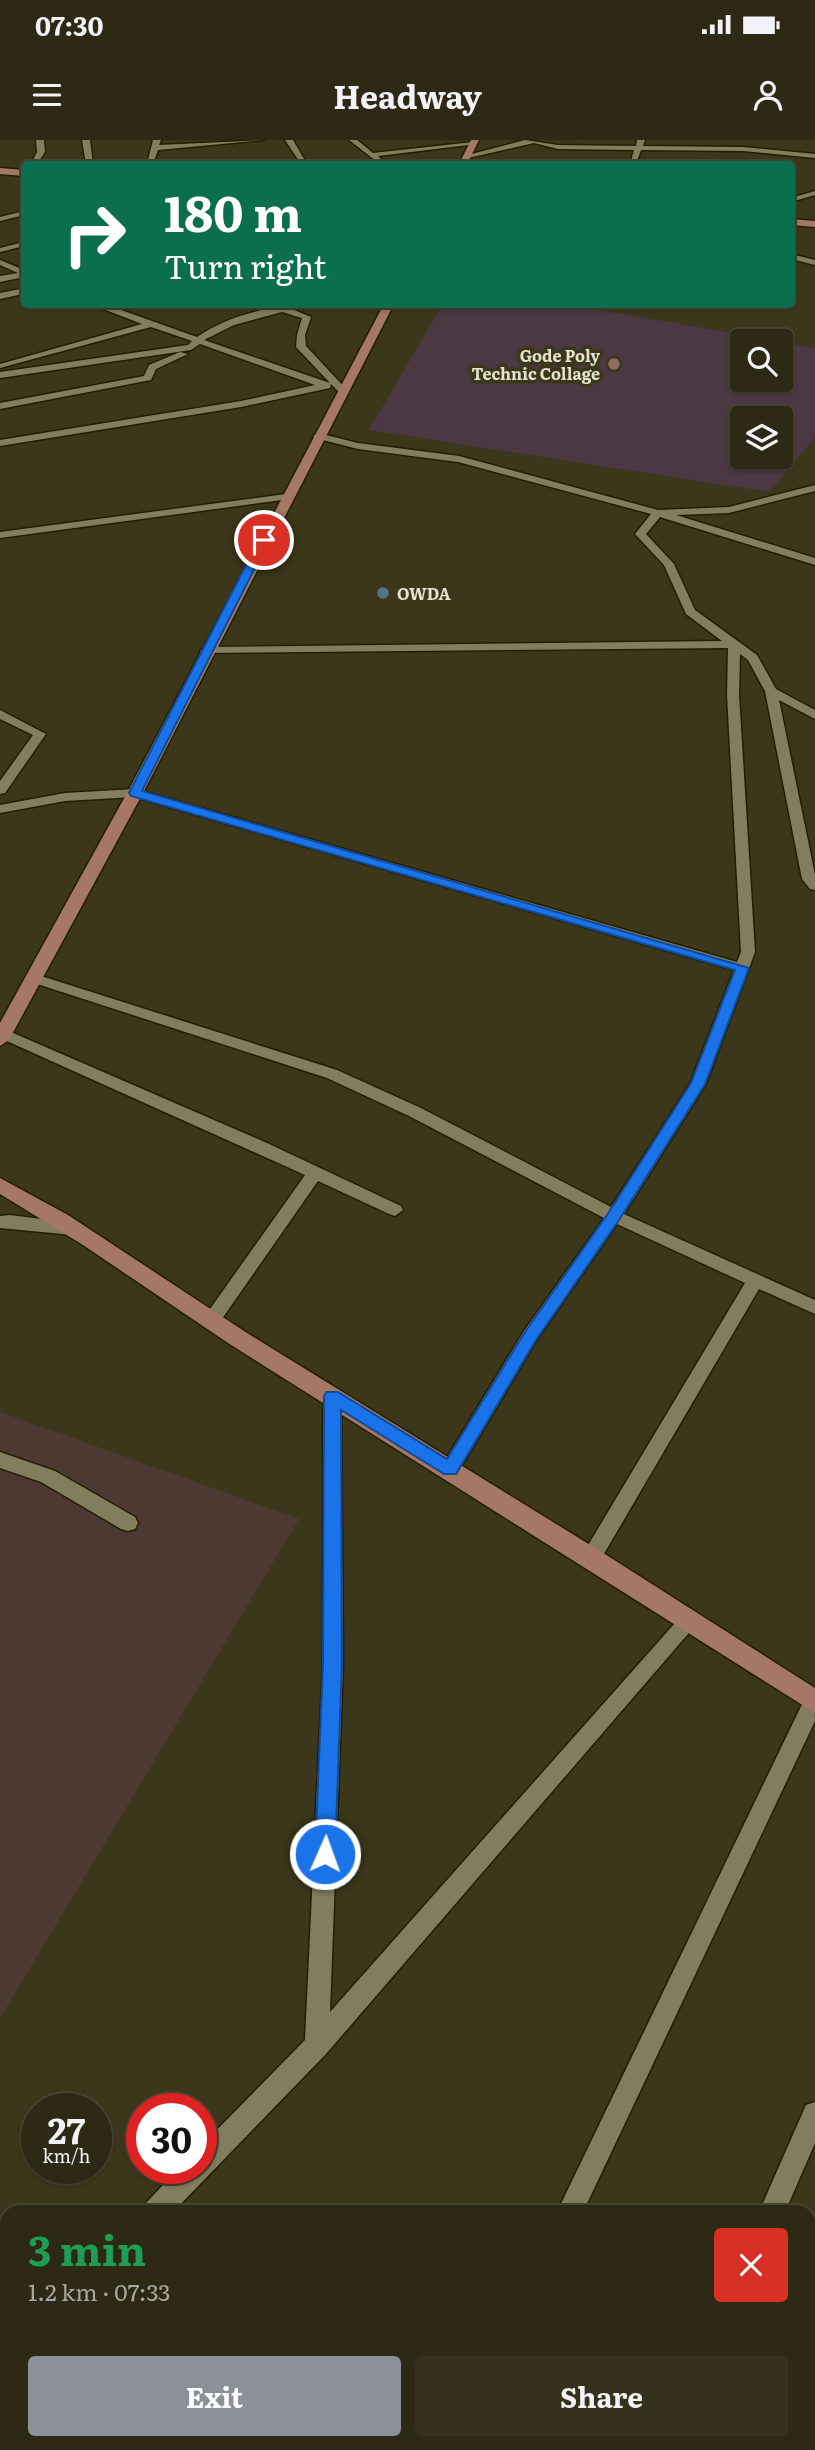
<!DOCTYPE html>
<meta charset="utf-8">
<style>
body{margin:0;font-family:Literata,serif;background:#35311d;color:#f1f3f6;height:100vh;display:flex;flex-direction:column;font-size:26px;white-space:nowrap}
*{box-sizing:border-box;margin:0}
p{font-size:23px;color:#a7a6a0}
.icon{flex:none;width:38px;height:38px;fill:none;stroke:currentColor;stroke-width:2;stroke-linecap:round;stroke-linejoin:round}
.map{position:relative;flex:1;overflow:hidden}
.drawer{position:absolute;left:0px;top:2065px;width:816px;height:245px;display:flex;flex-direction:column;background:#2d2914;border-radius:21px 21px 0 0;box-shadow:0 2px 5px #0004,0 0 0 2px #484534}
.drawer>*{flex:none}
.hud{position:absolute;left:21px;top:21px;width:774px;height:147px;border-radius:7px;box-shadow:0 2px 5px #0004,0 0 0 2px #484534;background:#0b6e4f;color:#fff;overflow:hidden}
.buttons{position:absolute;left:730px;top:189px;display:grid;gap:14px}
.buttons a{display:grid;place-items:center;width:63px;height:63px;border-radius:7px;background:#2d2914;box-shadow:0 2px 5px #0004,0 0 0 2px #484534;font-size:35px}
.speed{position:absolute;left:21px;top:1953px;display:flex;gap:14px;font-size:35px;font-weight:700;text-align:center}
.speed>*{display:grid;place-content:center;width:91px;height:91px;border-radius:50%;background:#2d2914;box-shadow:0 2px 5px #0004,0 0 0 2px #484534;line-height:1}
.speed small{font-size:18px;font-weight:400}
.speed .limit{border:10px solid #d22;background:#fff;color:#111}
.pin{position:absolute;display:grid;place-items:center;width:60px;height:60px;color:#fff;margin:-30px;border:4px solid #fff;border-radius:50%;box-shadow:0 2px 7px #0007}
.me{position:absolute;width:77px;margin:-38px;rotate:2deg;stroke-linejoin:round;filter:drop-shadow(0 0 5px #0008)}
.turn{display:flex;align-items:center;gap:24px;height:147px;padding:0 28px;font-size:32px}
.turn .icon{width:91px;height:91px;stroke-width:2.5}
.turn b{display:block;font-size:49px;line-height:60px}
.round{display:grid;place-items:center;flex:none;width:74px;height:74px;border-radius:7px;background:#35311d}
.head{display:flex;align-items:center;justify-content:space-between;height:119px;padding:0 28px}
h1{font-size:42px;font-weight:700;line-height:52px;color:#1e9e55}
.primary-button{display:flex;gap:14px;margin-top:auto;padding:14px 28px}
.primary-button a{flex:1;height:80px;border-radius:7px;background:#8c9099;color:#fff;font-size:28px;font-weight:700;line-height:80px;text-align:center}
.primary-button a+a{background:#35311d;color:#f1f3f6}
.status{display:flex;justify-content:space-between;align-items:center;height:49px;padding:0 35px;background:#2d2914;direction:ltr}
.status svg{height:19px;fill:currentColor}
header{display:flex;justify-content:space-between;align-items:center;height:91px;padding:0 28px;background:#2d2914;font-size:32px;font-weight:700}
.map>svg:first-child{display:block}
.industrial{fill:#4c3a32}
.education{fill:#4a3843;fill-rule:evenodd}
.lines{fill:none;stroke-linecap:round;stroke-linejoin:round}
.street-casing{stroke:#231e02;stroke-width:3}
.secondary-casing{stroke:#231e02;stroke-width:3}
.street{fill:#827d5d;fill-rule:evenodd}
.secondary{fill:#a47865;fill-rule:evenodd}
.route{fill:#1a73e8;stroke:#114b97;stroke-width:2}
.education-dot{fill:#8d6e63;stroke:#3c371a;stroke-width:2.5}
.service-dot{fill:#5c6f8a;stroke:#3c371a;stroke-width:2.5}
.labels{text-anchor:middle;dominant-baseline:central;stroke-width:7;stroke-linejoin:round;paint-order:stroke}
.far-poi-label{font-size:16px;font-weight:bold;fill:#e4e2d1;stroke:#3c371a;text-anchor:end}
</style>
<div class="status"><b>07:30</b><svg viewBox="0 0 49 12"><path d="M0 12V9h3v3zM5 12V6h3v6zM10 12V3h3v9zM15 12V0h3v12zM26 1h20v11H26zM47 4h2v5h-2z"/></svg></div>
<header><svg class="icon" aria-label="menu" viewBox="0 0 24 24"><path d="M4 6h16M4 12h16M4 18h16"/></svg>Headway<svg class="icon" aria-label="person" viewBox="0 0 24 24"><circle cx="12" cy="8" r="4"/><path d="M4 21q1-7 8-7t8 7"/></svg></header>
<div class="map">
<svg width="815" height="2310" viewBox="0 0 815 2310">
<rect width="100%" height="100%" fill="#3c371a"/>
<path class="industrial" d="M0 1272 299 1379 0 1878Z"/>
<path class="education" d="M442 165H571L778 201H742V240H780L781 202 815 208V297L770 352 369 290ZM742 278H780V317H742Z"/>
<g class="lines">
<g class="street-casing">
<path id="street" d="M36 0H44L45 12 37 24H31L37 12Z
M82 0H90L93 24H86Z
M153 0H161L159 5 264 0 158 10 153 24H147Z
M285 0H293L307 24H301Z
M349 0H357L373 13 473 2 477 4 378 16 384 22 380 24Z
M525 0 558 5 636 6 637 0H645L643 6 743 7 815 14V18L743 11 641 10 636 24H630L634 10 558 9 534 3 468 18 464 16Z
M815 51V55L791 62V58Z
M24 71V75L0 81V77Z
M24 102V106L0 112V108Z
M791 114 815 120V125L791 119Z
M0 120 24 130V137L0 142V136L18 133 0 125Z
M20 149 23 154 0 159V153Z
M90 164H104L197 197C230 174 277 164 317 164L294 170 311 177 305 195 306 206 346 249 338 251 331 244 330 248 241 267 0 306V300L241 261 315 245 200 204 191 210 0 238V232L188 205 192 201 151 187 0 228V224L142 184ZM282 172 302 178 297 195 296 207 330 243 204 200 234 185Z
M180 212 188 214 156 229 151 240 0 269V263L144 236 149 225Z
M318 293 358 303 459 316 658 370 729 367 815 345V351L729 373 676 375 815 418V425L660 377 646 394 674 424 695 470 757 515 776 549 815 570V579L779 560 815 735V750L810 749 802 739 765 551 748 520 740 514 739 555 755 812 706 944 624 1074 815 1160V1174L759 1149 598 1424 591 1426 584 1424 581 1418 584 1412 745 1143 617 1084 536 1201 457 1334 450 1337 443 1334 440 1329 443 1324 524 1191 604 1078 409 976 327 938 28 841 26 838 28 835H38L337 930 421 968 611 1067 690 944 734 830 134 657 65 661 0 673V665L65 653 135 649 737 822 741 812 727 555 728 508 202 513 200 511 206 507 722 501 686 474 664 425 635 394 651 374 458 322 358 309 315 298 313 296Z
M286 354 290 355V359L0 398V392Z
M0 570 46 594 5 653 0 654V641L33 595 0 579Z
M4 889 267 1003 401 1066 403 1070 395 1076 389 1074 318 1041 217 1186H205L202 1181 205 1176 305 1035 0 898V890Z
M10 1075 73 1083 81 1089 73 1095 0 1088V1076Z
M332 1250 339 1252 341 1257 343 1523 330 1872 683 1474 690 1471 697 1474 700 1480 326 1914 173 2072H142L146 2063 179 2028H201V2006L305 1900 323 1523V1257L325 1252Z
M0 1312 55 1331 135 1377 138 1383 135 1389 128 1391 121 1389 41 1342 0 1328Z
M814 1552 815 1581 583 2072H557L807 1554Z
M815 1962V2003L785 2072H759L806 1965Z
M7 2186V2214L0 2216V2188Z"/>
</g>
<g class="secondary-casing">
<path id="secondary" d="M471 0H479L467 24H459Z
M0 28 24 30V36L0 34Z
M791 79 815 81V87L791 85Z
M384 164H394L143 653 9 900 0 906V883L127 653Z
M0 1038 68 1075 244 1191 608 1416 815 1548V1573L228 1203 83 1105 0 1054Z"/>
</g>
<use href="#street" class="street"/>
<use href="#secondary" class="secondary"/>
</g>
<path class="route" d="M264 397 269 400 142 651 749 828 705 944 619 1080 536 1200 456 1334H444L341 1270 342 1524 335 1714 332 1721 325 1724 318 1721 315 1714 323 1524 324 1257 326 1252H338L447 1319 525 1192 609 1072 691 943 735 830 131 656 129 653 259 400Z"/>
<circle class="education-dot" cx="614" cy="224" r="7"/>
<circle class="service-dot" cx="383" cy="453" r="7"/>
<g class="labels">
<g class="far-poi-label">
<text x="600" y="215">Gode Poly<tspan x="600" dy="18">Technic Collage</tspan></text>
<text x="397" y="453" text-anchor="start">OWDA</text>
</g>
</g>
</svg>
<div class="buttons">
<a><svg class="icon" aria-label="search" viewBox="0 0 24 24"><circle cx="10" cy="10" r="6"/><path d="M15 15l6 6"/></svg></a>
<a><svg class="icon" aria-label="layers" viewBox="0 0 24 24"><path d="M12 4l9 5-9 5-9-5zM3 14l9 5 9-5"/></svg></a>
</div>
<div class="speed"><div>27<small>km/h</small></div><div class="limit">30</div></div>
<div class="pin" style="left:264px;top:400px;background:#d93025"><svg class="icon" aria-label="arrive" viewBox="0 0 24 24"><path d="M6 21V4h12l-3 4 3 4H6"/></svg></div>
<svg class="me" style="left:325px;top:1714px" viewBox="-20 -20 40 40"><circle r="17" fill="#1a73e8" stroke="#fff" stroke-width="3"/><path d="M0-11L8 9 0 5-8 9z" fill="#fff"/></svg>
<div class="hud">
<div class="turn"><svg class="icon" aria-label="right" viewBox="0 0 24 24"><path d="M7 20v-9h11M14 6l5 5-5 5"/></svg><div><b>180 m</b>Turn right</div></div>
</div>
<section class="drawer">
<div class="head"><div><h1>3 min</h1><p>1.2 km · 07:33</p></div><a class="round" style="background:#d93025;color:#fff"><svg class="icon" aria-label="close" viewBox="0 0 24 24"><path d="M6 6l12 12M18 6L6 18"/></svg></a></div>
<div class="primary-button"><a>Exit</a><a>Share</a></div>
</section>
</div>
